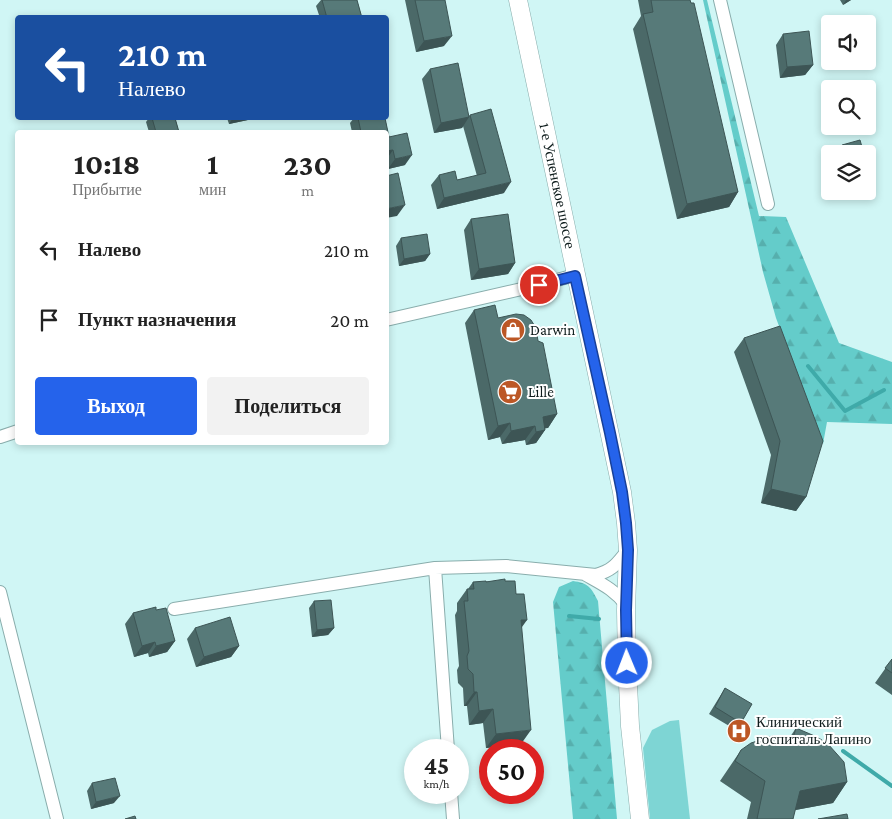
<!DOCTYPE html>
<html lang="ru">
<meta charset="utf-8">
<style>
body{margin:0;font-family:"Crimson Pro",serif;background:#f2f2f2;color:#222;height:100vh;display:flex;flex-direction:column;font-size:19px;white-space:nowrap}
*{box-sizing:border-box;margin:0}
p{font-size:16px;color:#767676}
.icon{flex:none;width:28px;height:28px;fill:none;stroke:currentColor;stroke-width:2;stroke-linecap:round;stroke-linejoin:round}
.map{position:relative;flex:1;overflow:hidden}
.details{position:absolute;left:15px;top:130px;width:374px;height:315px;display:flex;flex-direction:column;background:#fff;border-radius:5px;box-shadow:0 2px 8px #0003}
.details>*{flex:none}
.top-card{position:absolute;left:15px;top:15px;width:374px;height:105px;border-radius:5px;box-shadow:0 2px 8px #0003;background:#1a4fa0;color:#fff;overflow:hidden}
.tools{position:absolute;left:821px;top:15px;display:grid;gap:10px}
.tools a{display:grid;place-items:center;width:55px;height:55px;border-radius:5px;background:#fff;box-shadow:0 2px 8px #0003;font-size:25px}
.speed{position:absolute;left:404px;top:739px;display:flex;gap:10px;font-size:25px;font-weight:700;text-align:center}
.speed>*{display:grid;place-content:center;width:65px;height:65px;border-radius:50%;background:#fff;box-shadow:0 2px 8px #0003;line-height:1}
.speed small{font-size:12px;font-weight:400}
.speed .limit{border:8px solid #d22;background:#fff;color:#111}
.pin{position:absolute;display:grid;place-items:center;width:42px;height:42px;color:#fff;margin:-21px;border:2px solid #fff;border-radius:50%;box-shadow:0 1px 5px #0007}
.me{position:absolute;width:55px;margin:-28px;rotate:359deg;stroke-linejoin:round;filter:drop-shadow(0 0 4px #0008)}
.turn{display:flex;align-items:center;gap:18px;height:105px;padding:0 20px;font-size:22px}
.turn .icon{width:65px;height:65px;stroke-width:2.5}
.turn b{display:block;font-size:35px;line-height:42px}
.eta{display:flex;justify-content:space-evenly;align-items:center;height:85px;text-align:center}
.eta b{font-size:30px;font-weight:700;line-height:35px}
.action{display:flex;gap:10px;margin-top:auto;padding:10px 20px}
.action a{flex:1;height:58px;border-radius:5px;background:#2563eb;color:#fff;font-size:20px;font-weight:700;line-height:58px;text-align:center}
.action a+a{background:#f2f2f2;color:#222}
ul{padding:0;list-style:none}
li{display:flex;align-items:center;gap:15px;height:70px;padding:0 20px}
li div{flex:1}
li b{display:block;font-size:19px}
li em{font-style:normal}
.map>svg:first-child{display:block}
.grass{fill:#7ed5d4}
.forest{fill:url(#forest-firs)}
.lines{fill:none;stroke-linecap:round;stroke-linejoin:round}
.stream{stroke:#3faaa9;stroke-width:4}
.minor-casing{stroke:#89adac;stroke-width:14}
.secondary-casing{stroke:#89adac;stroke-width:19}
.minor{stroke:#fff;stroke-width:12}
.secondary{stroke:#fff;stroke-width:18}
.wall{fill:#4b6968}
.shaded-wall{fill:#3d5555}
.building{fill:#577a79;stroke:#3d5555}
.route-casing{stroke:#184099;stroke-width:12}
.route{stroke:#2563eb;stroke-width:9}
.labels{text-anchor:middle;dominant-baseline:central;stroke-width:4;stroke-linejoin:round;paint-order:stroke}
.street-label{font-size:15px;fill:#0e1c1c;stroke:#fff}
.poi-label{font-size:15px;fill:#0e1c1c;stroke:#fff;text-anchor:start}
</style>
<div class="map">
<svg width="892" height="819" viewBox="0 0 892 819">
<defs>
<pattern id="forest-firs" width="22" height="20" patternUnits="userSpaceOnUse" patternTransform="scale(1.25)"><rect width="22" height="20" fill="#64ccca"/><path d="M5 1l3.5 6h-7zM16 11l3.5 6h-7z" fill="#56afad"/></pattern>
</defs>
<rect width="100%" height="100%" fill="#d0f6f5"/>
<path class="grass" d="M679 720 690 819H650L643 748 652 730 670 721Z"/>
<path class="forest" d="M703 0H707L759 216 786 217 839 343 892 362V424L827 422 823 444 776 318 763 272Z
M573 581C588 583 591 587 598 601L617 819H573L553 602 559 587Z"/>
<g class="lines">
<path class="stream" d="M808 366 845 411 884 390
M569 616 599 619
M843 751 892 786"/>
<g class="minor-casing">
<path id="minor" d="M720 0 768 204
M386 320 539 285 575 275
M0 437 18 431
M435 568 448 750
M586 575C602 584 615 590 626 605
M0 592 57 819
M174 609 435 568 506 566 596 575C614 570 617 563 628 550
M451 792 453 819"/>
</g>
<g class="secondary-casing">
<g id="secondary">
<path id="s1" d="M518 0 622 492 626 523 628 550 626 610 627 663 630 726 640 819"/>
</g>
</g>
<use href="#minor" class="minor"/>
<use href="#secondary" class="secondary"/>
</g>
<path class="wall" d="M321 0H357L362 18H320L316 6Z
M405 0H445L444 46 416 52Z
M638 0H690L738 192 729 207 677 219 633 29 641 16Z
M840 0H851L843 5Z
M783 34 813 65 805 75 780 78 776 45Z
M430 69 469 116 470 115 504 193 437 209 431 185 439 175 457 180 477 176 463 126 462 128 434 133 422 79Z
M149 118H175L179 132H149L146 122Z
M227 118H257L229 124Z
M354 118H385L389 137 405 165 388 169 386 160V132H352L350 123Z
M842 145 864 154H837V152Z
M471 219 515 263 508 274 471 280 464 230Z
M401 238 430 254 425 261 399 266 396 246Z
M474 310 538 341 557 414 548 428H545V430L536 443 526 445 525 440 502 444 500 437 488 440 465 323Z
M744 338 806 497 796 511 761 503 771 455 734 352Z
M505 581 516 594 521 628V744L486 748 483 723 469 725 467 706H464L463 688 458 683 457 670 459 666 455 615 457 611V603L467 589H468L473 582Z
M314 601 334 628 328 635 312 637 309 608Z
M156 610 175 641 167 652 149 657 148 653 134 657 125 624 133 613Z
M195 628 239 646 231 657 196 667 187 639Z
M892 659V695L875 683Z
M725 688 741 723 736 730 709 714Z
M796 728 847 782 833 803 795 810 793 819H747L751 802 720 781 741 750 790 737Z
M92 783 114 803 91 809 87 791Z"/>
<path class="shaded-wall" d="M846 0H851L843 5Z
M452 36 444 46 416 52 424 41Z
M813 65 805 75 780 78 787 67Z
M469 117 462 128 434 133 441 123Z
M233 118H257L229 124Z
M393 150 386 160V151Z
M412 155 405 165 388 169 395 159Z
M511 182 504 193 437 209 444 198Z
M738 192 729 207 677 219 687 204Z
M405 205 397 216 386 218V209Z
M430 254 425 261 399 266 404 259Z
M515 263 508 274 471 280 479 269Z
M557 414 548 428 535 430 543 417Z
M510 423 500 437 488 440 498 426Z
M535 426 525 440 502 444 511 431Z
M545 430 536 443 526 445 536 432Z
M771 489 806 497 796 511 761 503Z
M521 620H527L517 634Z
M334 628 328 635 312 637 317 630Z
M175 641 167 652 149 657 156 646Z
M155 642 148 653 134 657 142 646Z
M239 646 231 657 196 667 204 657Z
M474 692H477L467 706H464Z
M493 709 483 723 469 725 479 711Z
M531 730 521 744 486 748 496 734Z
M847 782 833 803 785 812 800 791Z
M120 796 114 803 91 809 96 802Z"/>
<path class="building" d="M322 0H357L362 18H327Z
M415 0H445L452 36 424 41Z
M651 0H690L691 3H694L738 192 687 204 643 14 653 12Z
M809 31 813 65 787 67 783 34Z
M458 63 469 117 441 123 430 69Z
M491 109 511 182 444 198 439 175 455 171 457 180 486 173 470 115Z
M152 118H175L179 132H156Z
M358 118H385L389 137 407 133 412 155 395 159 393 150 386 151V132H361Z
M860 140 864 154H844L842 145Z
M398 173 405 205 386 209V176Z
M508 214 515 263 479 269 471 219Z
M427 234 430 254 404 259 401 238Z
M495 305 498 318 516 314 524 315 531 320 536 328 538 341 543 343 557 414 543 417 545 430 536 432 535 426 511 431 510 423 498 426 474 310Z
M780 326 823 441 806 497 771 489 780 441 744 338Z
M505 579V581H515L516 594H524L527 620H521L531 730 496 734 493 709 479 711 477 692H474L473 674 468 669 467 656 469 651 464 601H468L467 589H474L473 582 486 581V582Z
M331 600 334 628 317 630 314 601Z
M156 607V610L166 608 175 641 156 646 155 642 142 646 133 613Z
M230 617 239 646 204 657 195 628Z
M892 659V673L885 668Z
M725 688 752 704 741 723 715 707Z
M796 728 817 737 828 744 844 762 847 782 800 791 793 819H757L765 781 735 761 741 750 751 743 773 736 793 738Z
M115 778 120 796 96 802 92 783Z
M847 814 848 819H818Z
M135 816 136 819H125Z"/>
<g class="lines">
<g class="route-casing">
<path id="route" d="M539 285 575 276 610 433 622 492 626 523 628 550 626 610 627 663"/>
</g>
<use href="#route" class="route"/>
</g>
<defs>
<g id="shop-disc" transform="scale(1.25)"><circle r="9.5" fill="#bc5725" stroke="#fff"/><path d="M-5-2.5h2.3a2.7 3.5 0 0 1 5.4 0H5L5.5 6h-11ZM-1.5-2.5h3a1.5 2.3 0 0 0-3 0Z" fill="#fff"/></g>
<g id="supermarket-disc" transform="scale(1.25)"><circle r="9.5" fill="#bc5725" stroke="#fff"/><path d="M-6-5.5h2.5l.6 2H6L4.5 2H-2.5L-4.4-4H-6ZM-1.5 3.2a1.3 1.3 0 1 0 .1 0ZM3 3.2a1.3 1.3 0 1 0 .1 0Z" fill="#fff"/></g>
<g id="hospital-disc" transform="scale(1.25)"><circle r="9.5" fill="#bc5725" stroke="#fff"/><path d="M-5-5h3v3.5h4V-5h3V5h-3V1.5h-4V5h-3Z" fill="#fff"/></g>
</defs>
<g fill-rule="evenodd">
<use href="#shop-disc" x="513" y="330"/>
<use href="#supermarket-disc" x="510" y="392"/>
<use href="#hospital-disc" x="739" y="731"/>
</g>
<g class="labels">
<g class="street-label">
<text stroke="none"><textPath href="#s1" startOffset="190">1-е Успенское шоссе</textPath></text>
</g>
<g class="poi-label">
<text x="530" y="330">Darwin</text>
<text x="528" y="392">Lille</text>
<text x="756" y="722">Клинический<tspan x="756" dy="17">госпиталь Лапино</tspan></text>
</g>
</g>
</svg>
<div class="tools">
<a><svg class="icon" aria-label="sound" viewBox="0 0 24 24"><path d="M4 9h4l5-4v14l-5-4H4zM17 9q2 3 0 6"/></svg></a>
<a><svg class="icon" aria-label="search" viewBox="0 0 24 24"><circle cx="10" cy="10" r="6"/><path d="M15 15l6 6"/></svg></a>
<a><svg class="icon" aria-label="layers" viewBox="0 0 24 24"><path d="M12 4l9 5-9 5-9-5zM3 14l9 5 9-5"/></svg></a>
</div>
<div class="speed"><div>45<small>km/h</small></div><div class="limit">50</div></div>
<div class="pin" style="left:539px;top:285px;background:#d93025"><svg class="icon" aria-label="arrive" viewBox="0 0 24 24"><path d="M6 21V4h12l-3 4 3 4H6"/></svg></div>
<svg class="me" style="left:627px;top:663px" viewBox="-20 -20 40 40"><circle r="17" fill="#2563eb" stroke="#fff" stroke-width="3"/><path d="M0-11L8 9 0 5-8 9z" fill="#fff"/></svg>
<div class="top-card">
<div class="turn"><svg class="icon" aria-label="left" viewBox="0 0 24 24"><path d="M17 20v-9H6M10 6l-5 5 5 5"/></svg><div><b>210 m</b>Налево</div></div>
</div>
<section class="details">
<div class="eta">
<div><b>10:18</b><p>Прибытие</p></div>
<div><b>1</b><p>мин</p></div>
<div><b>230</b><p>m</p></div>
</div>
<ul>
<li><svg class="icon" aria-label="left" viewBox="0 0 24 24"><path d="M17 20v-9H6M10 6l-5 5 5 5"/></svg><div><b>Налево</b></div><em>210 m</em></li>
<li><svg class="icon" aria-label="arrive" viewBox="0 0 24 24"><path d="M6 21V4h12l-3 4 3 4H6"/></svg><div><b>Пункт назначения</b></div><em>20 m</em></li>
</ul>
<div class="action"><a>Выход</a><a>Поделиться</a></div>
</section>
</div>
